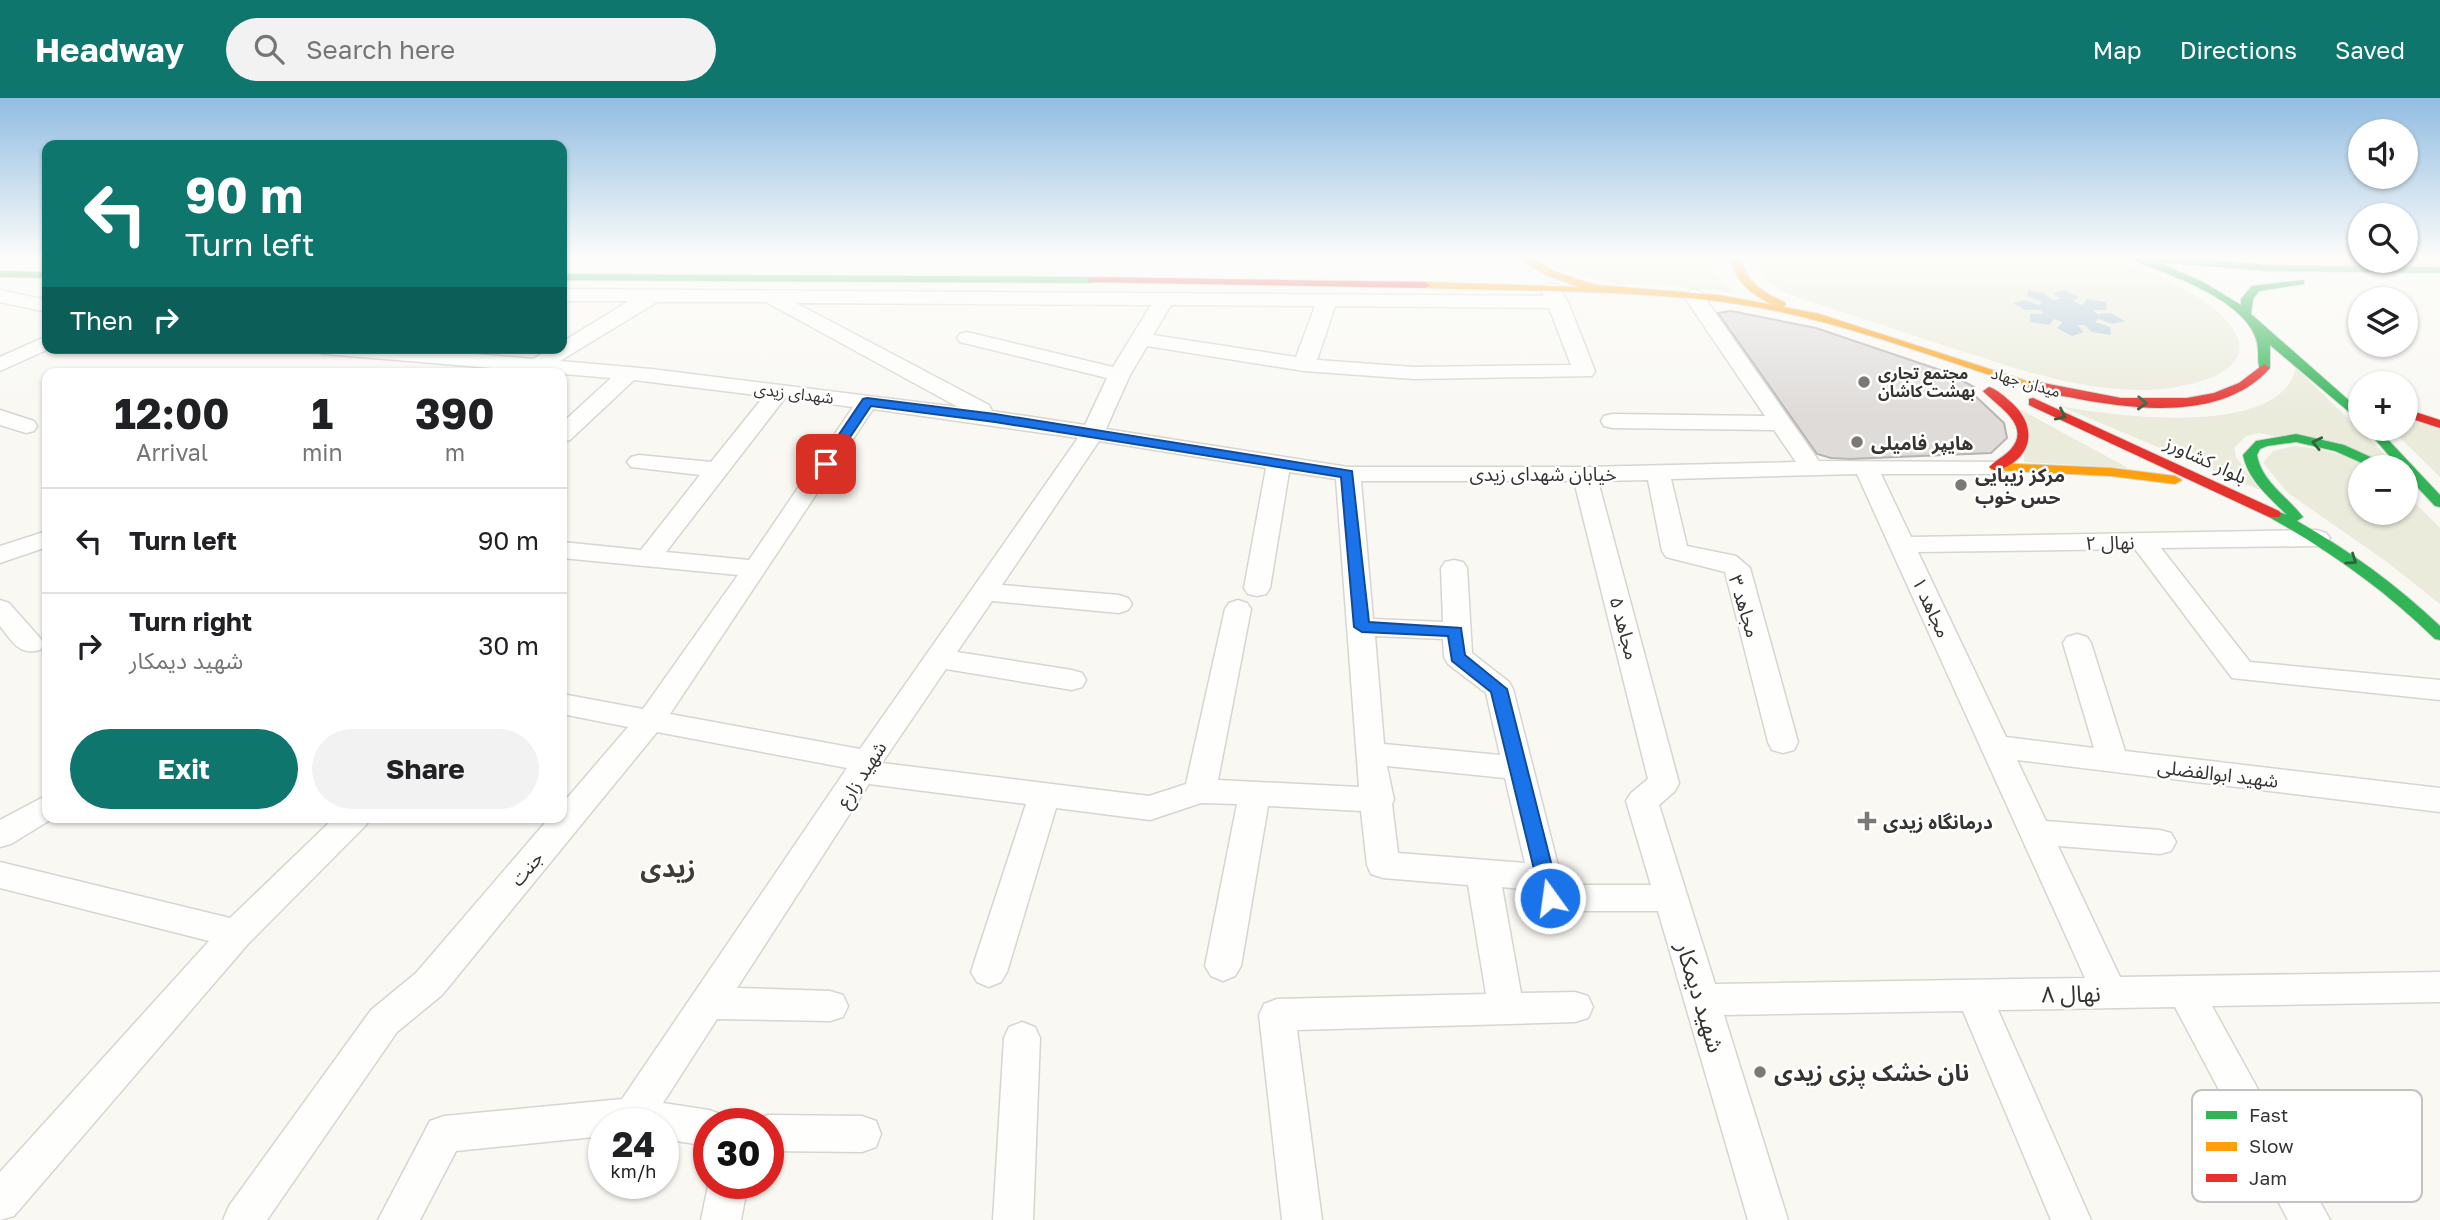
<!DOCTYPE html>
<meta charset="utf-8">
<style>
body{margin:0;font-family:"Golos Text","Noto Sans Arabic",sans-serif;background:#f2f2f2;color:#202124;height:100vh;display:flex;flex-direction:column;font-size:26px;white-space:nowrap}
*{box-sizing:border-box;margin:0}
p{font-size:23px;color:#757577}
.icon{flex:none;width:38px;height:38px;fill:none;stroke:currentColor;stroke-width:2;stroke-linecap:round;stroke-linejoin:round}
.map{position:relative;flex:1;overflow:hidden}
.drawer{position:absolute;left:42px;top:270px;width:525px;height:455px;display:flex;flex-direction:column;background:#fff;border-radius:14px;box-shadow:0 2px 5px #0004}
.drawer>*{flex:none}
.guide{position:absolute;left:42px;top:42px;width:525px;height:214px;border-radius:14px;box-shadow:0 2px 5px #0004;background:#0f766e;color:#fff;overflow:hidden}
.fabs{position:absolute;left:2348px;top:21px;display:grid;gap:14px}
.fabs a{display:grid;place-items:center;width:70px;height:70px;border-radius:50%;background:#fff;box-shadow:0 2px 5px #0004;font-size:35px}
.speed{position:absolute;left:588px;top:1010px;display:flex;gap:14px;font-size:35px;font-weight:700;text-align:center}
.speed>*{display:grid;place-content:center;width:91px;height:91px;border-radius:50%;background:#fff;box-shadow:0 2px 5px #0004;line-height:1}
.speed small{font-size:18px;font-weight:400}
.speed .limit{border:10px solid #d22;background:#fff;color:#111}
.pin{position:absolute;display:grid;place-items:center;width:60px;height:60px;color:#fff;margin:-30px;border-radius:14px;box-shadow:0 4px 10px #0006}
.me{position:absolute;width:77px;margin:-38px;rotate:346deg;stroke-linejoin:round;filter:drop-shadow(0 0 5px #0008)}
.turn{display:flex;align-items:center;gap:24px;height:147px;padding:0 28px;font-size:32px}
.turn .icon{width:91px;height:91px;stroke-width:2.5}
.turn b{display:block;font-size:49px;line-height:60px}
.then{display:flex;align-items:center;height:66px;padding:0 28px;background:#0003;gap:14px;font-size:26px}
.eta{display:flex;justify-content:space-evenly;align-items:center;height:119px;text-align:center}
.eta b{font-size:42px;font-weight:700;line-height:49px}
.action{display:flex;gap:14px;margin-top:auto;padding:14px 28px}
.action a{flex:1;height:80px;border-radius:42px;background:#0f766e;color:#fff;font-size:28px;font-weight:700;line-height:80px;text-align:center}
.action a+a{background:#f2f2f2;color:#202124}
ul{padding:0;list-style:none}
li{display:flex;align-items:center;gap:21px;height:105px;padding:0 28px;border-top:2px solid #e0e0e0}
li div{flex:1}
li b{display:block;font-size:26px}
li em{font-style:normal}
header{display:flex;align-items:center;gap:42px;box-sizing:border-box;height:98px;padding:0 35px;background:#0f766e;color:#fff}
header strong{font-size:33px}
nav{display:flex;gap:38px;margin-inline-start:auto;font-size:24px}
.search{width:490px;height:63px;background:#f2f2f2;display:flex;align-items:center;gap:18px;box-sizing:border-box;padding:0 24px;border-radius:38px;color:#757577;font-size:26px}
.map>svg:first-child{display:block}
.green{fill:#eaebdb}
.water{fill:#b2cad9}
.building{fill:#dedbd9;stroke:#b6b4b2;stroke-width:2}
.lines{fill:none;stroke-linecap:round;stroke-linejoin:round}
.street-casing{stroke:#d6d5d1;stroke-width:3}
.fast-casing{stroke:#d6d5d1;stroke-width:2}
.slow-casing{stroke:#d6d5d1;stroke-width:2}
.jam-casing{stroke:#d6d5d1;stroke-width:2}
.street{fill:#fefefd;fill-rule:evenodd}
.fast{fill:#30b455;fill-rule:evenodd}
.slow{fill:#ff9f0a;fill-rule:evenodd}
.jam{fill:#e5322d;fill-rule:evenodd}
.oneway{stroke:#33613e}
.route{fill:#1a73e8;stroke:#114b97;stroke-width:2}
.poi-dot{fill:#7a7975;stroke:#fff;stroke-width:2.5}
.labels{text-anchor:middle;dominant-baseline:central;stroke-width:5;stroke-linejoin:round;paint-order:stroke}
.far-poi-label{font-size:16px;font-weight:bold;fill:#353431;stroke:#fff;text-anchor:start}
.far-street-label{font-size:16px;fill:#353431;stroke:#fff}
.poi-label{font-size:19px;font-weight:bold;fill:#353431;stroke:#fff;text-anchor:start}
.street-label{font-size:19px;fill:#353431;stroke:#fff}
.near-street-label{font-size:23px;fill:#353431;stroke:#fff}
.near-poi-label{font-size:23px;font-weight:bold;fill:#353431;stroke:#fff;text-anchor:start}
.district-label{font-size:26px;font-weight:bold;fill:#3f3d36;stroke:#fff}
.key{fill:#fff;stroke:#c2c2c1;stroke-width:2}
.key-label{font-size:19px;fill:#353431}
</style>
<header>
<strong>Headway</strong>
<div class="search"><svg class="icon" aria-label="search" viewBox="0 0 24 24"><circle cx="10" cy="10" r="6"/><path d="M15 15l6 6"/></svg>Search here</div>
<nav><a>Map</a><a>Directions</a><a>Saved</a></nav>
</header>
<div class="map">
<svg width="2440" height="1122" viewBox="0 0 2440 1122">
<rect width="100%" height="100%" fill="#f9f8f3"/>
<path class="green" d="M1541 160H1712L1714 175 1735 195 1666 187 1617 186 1568 174Z
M1762 160C1843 160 1924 160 2005 160 2033 160 2079 155 2105 161 2145 170 2189 188 2219 215 2279 270 2193 290 2150 292 2082 294 2018 271 1955 251 1901 233 1848 216 1794 198 1779 191 1754 181 1762 160Z
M2296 270 2394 365 2259 335 2246 338 2234 350 2236 359 2260 392 2060 308C2111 318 2280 341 2296 270Z
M2021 312 2128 370 2024 364Z
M2406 321 2440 331V379L2391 331H2406Z
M2294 348C2321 350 2346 357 2370 369H2361V415H2406V396L2440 430V506L2387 464 2288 395 2263 365 2273 353Z"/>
<path class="water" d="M2027 192 2045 195 2052 202 2060 201 2053 195 2065 192 2079 199 2073 203 2082 207 2087 201 2106 204 2107 212H2093L2097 216 2111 215 2125 223 2113 226 2098 221 2095 224 2110 229 2111 237 2092 234 2085 227H2077L2084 234 2072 238 2057 230 2063 224 2054 221 2049 227 2030 224V216H2044L2040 212H2026L2012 205 2025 202 2039 207 2042 204 2028 199Z"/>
<path class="building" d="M1731 213 1816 230 1946 274 1974 289 1972 295 2004 325 2007 340 1991 355 1850 361 1831 360 1817 356 1718 215Z"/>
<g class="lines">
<g class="street-casing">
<path id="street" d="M1551 185 1558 187 1568 204 1595 273 1592 278 1414 281 1304 273 1147 248 1130 277 1106 331 1348 369H1584L1796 364 1774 332 1612 330 1604 328 1601 323 1604 318 1612 316 1765 318 1683 197 1693 191 1700 193 1819 363 2004 364 2008 369 2004 374 1996 376H1881L1911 439 2317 432 2326 435 2330 440 2326 445 2317 448 2161 450 2250 564 2440 582V602L2232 580 2135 451 1918 454 2006 639 2094 650 2063 545 2067 539 2077 536 2087 539 2091 545 2125 653 2440 690V714L2017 662 2046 723 2160 732 2171 735 2176 744 2171 753 2160 756 2058 748 2120 879 2440 874V904L2212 908 2330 1122H2288L2175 909 1998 912 2091 1122H2051L1963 913 1724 917 1788 1122H1748L1658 813H1550L1538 809 1531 792 1502 789 1521 895 1575 894 1588 898 1593 909 1588 920 1575 924 1297 932 1322 1122H1282L1259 917 1264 906 1277 901 1486 896 1468 787 1383 780 1371 776 1367 767 1361 713 1268 708 1241 868 1235 878 1223 883 1211 878 1205 868 1237 706 1201 705 1150 722 1056 710 1007 874 1001 884 989 889 977 884 971 874 1026 706 869 686 737 890 830 893 843 897 848 908 843 919 830 923 717 921 663 1005 709 1012 723 1017 726 1026H709V1048L663 1041V1026H604V1038L456 1053 420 1122H378L430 1023 444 1018 622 1001 847 670 657 634 442 897 397 934 267 1122H223L229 1108 371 912 416 875 550 719H562V706L628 629 562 616V596L643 611 738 477 562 460V444L641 452 700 377 631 369 627 364 631 359 639 357 711 364 764 298 634 282 570 342 562 344V325L611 280 325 256 318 254 315 250H404L533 261 551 250H562V244L629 203H562V191L1544 198 1541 191ZM657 204H766L958 309 651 271 560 263ZM796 205 1151 207 1113 269 967 234 960 236 957 240 960 244 1107 280 1085 327 992 313 989 307ZM1171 207 1315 208 1296 259 1153 237ZM1335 208 1549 210 1571 267 1414 269 1317 262ZM785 300 853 309 749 462 666 454ZM873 311 1078 340 860 651 670 616ZM1099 343 1266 370 1244 490 1248 496 1257 498 1266 496 1270 490 1289 374 1336 381 1359 689 1218 682 1251 511 1247 505 1238 502 1229 505 1225 511 1186 686 1149 698 882 665 946 571 1072 592 1082 589 1086 582 1082 575 1072 572 957 554 992 503 1119 515 1128 512 1132 506 1128 500 1119 497 1002 487ZM1857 376 2085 880 1715 886 1659 707 1675 693 1679 685 1598 383 1648 382 1662 453 1666 459 1725 474 1768 644 1772 652 1783 655 1794 652 1798 644 1750 470 1736 458 1687 448 1671 381ZM1361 383H1574L1648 681 1631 695 1626 703 1651 787H1563L1513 591 1509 584 1472 555 1467 470 1463 464 1454 462 1445 464 1441 470 1443 524 1373 521ZM1375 538 1443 541 1444 559 1448 566 1486 595 1500 657 1384 646ZM1387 668 1505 680 1525 765 1398 755 1392 706 1394 702Z
M0 192 47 202V214L0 204Z
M47 238V250H51L0 273V259Z
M0 312 34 323 37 328 34 333 26 335 0 327Z
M47 433V449L0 465V448Z
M0 502 9 505 40 540 44 546 40 552C19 558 12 543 0 528Z
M47 697V719H55L11 746 0 749V722Z
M335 719H371L366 727 248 846 14 1118 0 1122V1074L209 843 0 790V764L230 820Z
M1022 924 1035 929 1040 940 1033 1122H993L1004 940 1009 929Z
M768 1017 862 1018 876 1023 881 1036 876 1049 862 1054 768 1053V1026H753L754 1022Z
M709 1083 748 1085 741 1122H701Z"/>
</g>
<g class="fast-casing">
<path id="fast" d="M2131 160H2193L2268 167 2440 169V175L2268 173 2157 164 2203 184 2241 207V201L2252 188 2304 182V186L2259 193 2253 201 2251 216 2361 313V324L2270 247V270L2264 274 2260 273C2256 260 2261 250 2254 236 2242 208 2194 186 2166 175 2155 170 2141 167 2131 160Z
M0 173 47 174V180L0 179Z
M562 176 1092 179 1097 182 1092 185 562 182Z
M2366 331H2378L2440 397V409L2435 408 2406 377V369H2399Z
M2296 336 2344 347 2386 366 2387 369H2371L2335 353 2296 344 2267 348 2260 351 2257 357C2262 384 2287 398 2303 419L2297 423C2349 452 2397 487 2440 528V542L2435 541C2385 492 2330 453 2269 419L2267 416 2269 413 2274 412 2287 417C2269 399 2248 382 2243 357L2256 343Z"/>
</g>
<g class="slow-casing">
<path id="slow" d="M1519 160H1532L1554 173 1595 187 1718 197 1773 207C1752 196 1735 185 1731 160H1741C1746 185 1763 194 1784 204L1786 206 1783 209 1819 216 2039 287 2037 290H2029C1927 257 1824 216 1717 203 1620 192 1522 193 1425 190L1420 187 1425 184 1579 189 1546 177Z
M1996 365 2111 370 2175 378 2182 382 2175 386 2111 378 1991 372 1989 369Z"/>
</g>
<g class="jam-casing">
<path id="jam" d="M1092 179 1425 184 1430 187 1425 190 1088 184 1087 182Z
M2264 266 2270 270C2224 323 2135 312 2074 300 2059 297 2038 296 2027 287L2033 283 2121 300H2187L2214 295 2239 285Z
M1989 289C1998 292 2005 299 2012 305 2039 330 2032 362 1996 373L1989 369C1996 362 2005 358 2011 351 2032 327 1997 308 1983 293Z
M2033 300 2279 413 2281 416 2279 419H2269L2029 307V301Z
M2406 311 2440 322V330L2406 319Z"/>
</g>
<use href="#street" class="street"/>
<use href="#fast" class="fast"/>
<use href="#slow" class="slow"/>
<use href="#jam" class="jam"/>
</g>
<defs><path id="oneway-chevron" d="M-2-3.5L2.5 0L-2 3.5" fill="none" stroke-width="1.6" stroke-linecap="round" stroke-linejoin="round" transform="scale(1.75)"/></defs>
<g class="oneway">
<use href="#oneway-chevron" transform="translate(2142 305) rotate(2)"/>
<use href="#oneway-chevron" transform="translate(2061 317) rotate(25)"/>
<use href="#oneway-chevron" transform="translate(2317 345) rotate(-168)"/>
<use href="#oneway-chevron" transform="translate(2352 462) rotate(34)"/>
</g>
<linearGradient id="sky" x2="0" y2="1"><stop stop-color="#92bde2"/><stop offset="0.5" stop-color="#fcfcfa"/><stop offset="1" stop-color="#fcfcfa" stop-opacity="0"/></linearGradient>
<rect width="2440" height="318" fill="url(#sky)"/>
<path class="route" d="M867 300 995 316 1352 373 1369 524 1461 530 1465 557 1507 591 1560 800 1557 805 1550 807 1544 805 1541 800 1491 594 1452 563 1448 538 1362 534 1354 529 1341 379 995 324 871 308 830 369H821L819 366 863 301Z"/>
<g class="poi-dot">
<circle cx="1864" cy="284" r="7"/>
<circle cx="1857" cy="344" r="7"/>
<circle cx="1961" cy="387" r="7"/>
<path d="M1863.5 712.5h7v7h7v7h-7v7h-7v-7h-7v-7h7z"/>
<circle cx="1760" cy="974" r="7"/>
</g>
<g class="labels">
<g class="far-poi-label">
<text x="1878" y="275">مجتمع تجاری<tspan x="1878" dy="18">بهشت کاشان</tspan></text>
</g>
<g class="far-street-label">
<text transform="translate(2026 284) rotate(16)">میدان جهاد</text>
<text transform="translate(794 295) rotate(7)">شهدای زیدی</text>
</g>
<g class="poi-label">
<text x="1871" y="344">هایپر فامیلی</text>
<text x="1975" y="376">مرکز زیبایی<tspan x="1975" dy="22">حس خوب</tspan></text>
<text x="1883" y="723">درمانگاه زیدی</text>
</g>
<g class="street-label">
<text transform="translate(2206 361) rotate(25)">بلوار کشاورز</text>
<text x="1543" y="375">خیابان شهدای زیدی</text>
<text transform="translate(2110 444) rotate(-1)">نهال ۲</text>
<text transform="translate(1745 508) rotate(73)">مجاهد ۳</text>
<text transform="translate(1932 509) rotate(65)">مجاهد ۱</text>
<text transform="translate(1625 530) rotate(75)">مجاهد ۵</text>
<text transform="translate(2218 675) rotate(7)">شهید ابوالفضلی</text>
<text transform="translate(861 676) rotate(-57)">شهید زارع</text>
<text transform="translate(526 770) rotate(-50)">جنت</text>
</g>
<g class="near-street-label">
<text transform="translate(2071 895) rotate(-1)">نهال ۸</text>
<text transform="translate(1701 899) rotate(73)">شهید دیمکار</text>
</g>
<g class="near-poi-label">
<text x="1774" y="974">نان خشک پزی زیدی</text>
</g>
<g class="district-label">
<text x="668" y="769">زیدی</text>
</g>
</g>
<rect x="2192" y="992" width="230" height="112" rx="10" class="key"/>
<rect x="2206" y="1013" width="31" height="8" fill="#30b455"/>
<rect x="2206" y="1044" width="31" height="9" fill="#ff9f0a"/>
<rect x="2206" y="1076" width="31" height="8" fill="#e5322d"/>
<g class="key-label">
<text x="2249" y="1024">Fast</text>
<text x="2249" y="1055">Slow</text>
<text x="2249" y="1087">Jam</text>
</g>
</svg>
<div class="fabs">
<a><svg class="icon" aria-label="sound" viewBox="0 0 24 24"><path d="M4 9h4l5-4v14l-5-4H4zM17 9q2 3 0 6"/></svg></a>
<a><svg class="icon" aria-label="search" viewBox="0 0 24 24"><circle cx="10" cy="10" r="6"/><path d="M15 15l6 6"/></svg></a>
<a><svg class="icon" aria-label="layers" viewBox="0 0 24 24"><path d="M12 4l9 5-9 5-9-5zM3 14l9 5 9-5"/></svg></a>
<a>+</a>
<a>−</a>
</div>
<div class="speed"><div>24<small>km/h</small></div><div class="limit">30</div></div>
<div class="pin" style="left:826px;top:366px;background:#d93025"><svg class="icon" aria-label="arrive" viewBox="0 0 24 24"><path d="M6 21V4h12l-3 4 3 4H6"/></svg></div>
<svg class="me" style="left:1550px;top:800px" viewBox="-20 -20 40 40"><circle r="17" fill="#1a73e8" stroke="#fff" stroke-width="3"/><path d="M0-11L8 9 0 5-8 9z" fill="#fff"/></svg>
<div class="guide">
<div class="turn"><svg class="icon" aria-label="left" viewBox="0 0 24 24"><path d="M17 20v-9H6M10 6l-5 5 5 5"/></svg><div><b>90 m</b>Turn left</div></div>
<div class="then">Then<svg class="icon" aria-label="right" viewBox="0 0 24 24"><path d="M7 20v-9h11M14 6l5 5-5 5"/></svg></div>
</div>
<section class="drawer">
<div class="eta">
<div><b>12:00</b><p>Arrival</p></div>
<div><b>1</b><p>min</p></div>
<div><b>390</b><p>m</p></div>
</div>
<ul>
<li><svg class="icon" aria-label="left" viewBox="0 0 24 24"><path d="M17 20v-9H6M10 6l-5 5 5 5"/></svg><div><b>Turn left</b></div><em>90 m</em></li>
<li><svg class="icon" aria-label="right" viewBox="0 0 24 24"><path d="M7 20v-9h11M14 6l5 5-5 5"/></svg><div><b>Turn right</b><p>شهید دیمکار</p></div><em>30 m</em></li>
</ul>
<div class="action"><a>Exit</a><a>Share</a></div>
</section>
</div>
